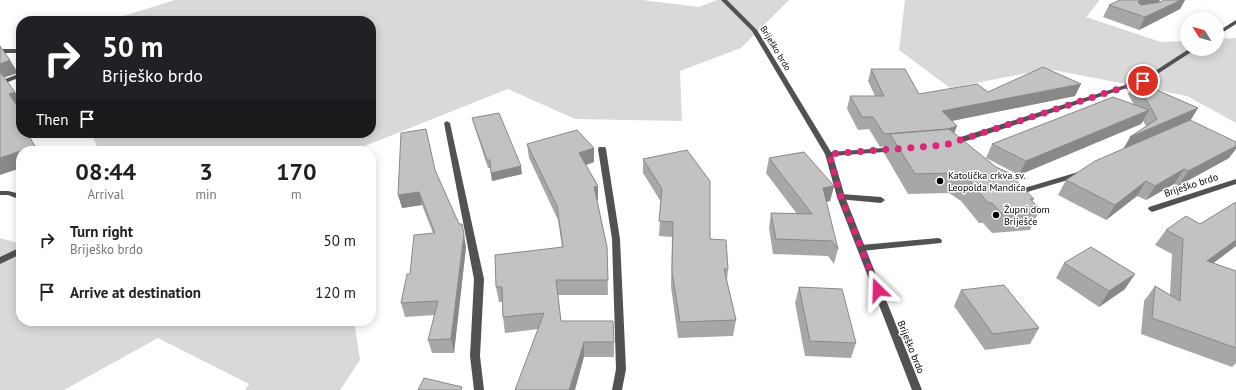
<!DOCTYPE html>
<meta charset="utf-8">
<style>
body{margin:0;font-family:"PT Sans",sans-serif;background:#f2f2f2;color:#202124;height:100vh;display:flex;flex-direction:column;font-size:15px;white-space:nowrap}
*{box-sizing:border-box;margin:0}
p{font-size:13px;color:#757577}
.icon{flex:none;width:22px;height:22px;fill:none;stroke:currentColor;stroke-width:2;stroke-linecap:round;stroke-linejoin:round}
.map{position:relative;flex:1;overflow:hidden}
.panel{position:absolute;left:16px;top:146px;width:360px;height:180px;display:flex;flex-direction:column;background:#fff;border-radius:16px;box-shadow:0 2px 10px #0003}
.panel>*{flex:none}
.hud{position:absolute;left:16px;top:16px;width:360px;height:122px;border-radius:16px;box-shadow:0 2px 10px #0003;background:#202124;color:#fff;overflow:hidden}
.needle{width:26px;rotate:307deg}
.fabs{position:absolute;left:1180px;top:12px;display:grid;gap:8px}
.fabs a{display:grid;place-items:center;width:44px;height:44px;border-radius:50%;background:#fff;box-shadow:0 2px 10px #0003;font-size:20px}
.pin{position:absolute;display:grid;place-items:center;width:34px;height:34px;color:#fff;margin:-17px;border:2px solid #fff;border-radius:50%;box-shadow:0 1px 4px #0007}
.me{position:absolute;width:44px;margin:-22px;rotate:338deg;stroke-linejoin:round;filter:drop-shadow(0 0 3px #0008)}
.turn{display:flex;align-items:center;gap:14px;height:84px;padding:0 20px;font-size:18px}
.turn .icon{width:52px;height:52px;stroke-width:2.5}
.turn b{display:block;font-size:28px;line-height:34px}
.then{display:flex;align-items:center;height:38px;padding:0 20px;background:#0003;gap:8px;font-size:15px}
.eta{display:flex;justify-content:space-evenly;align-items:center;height:68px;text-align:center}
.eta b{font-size:24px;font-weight:700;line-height:28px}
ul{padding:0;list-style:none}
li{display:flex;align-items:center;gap:12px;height:52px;padding:0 20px}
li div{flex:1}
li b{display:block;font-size:15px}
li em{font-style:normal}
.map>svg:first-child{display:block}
.green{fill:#d9d9d9}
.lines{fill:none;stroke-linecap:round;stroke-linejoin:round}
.lane{fill:#525252;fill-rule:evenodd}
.street{fill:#525252;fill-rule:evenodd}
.wall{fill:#a7a7a7}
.shaded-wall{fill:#888}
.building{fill:#c2c2c2;stroke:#888}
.route{stroke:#db2777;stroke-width:7;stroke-dasharray:0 12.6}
.poi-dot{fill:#000;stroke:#fff;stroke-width:1.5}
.labels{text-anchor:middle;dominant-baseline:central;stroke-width:3;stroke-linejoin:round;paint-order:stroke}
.far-street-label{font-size:9px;fill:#000;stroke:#fff}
.poi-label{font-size:10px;fill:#000;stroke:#fff;text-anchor:start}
.street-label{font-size:10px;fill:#000;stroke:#fff}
</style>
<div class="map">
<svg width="1236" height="390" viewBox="0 0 1236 390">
<rect width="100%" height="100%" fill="#fff"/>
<path class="green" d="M175 0H642L699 7 717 0H789L741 48 680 71 682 121 575 119 508 89 352 151H99L91 133H371V21H107Z
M905 0H1100L1086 17 1161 42 1187 41V49H1217V39L1236 38V123L1187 96 1048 69 950 88 899 50Z
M0 238 21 244V321H354L360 360 340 390H245L249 384 158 338 64 390H0Z"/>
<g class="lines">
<path class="lane" d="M841 194 881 197 885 200 881 203 838 199 837 197Z
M938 238 941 239 942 241 941 243 861 251 858 250 857 248 858 246 861 245Z"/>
<path class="street" d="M721 0H727L757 30 831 152 896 147 900 149 896 151 833 156 845 197 922 390H912L837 197 825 154 752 31Z
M1236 20V24L1217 36V32Z
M0 49H21V53H0Z
M1189 49H1196L1145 82 954 145H948L947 143 948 141 1141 80Z
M21 73V77L0 85V81Z
M447 121 450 123 484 279 480 356 484 390H474L470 356 474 279 444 123Z
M599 147H605L606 149 620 239 626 369 622 390H612L616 369 612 239 598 149Z
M1085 170 1089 172 1088 174 1024 193H1015L1011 191 1012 189H1021Z
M1236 179V184L1152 212 1148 209 1149 207Z
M0 191H8L21 194V200L8 195H0Z
M21 247V254L0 264V257Z"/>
</g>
<path class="wall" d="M1160 0 1159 2 1163 0H1185L1180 9 1139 30 1103 17 1109 5Z
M871 69 919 94 988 92 1075 96 951 121 954 133 1034 199 1032 201 1040 209 1030 230 992 233 983 223H979L961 201 949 193 908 194 884 153 886 146 880 147 869 129 858 130 847 109 850 96H875L868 81Z
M1136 81 1198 108 1190 121 1229 158 1178 186 1174 184 1146 200 1137 196 1106 220 1058 195 1066 180 1124 149 1146 126 1143 121 1141 124 1019 175 986 158 992 144 1134 105 1128 94Z
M472 118 522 174 492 181 491 168H488L474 125Z
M527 144 594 148V162L586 165 598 200H597L607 247 608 295H558L561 321 614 342V357H584L538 329 505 333 503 317 502 302H499L496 287 562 247 558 220 529 158Z
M769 158 834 186 830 201 826 202 838 249 834 264 828 256 773 254 769 228 771 213 797 214 766 173Z
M643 159 710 239 728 269 727 281 736 320 733 336 678 338 671 287 672 237 659 236 661 202 643 173Z
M435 170 466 247 454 353H432L428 340 435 315 405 317 401 303 410 274 433 233 422 205 402 208Z
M1236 202V246L1213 263 1236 271V363L1232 367 1141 334 1144 301 1155 286 1170 295 1172 254 1155 245 1166 230 1200 224Z
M1064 263 1125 289 1099 307 1056 278Z
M799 287 856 343 851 358 805 356 795 303Z
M961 290 1039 328 1030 344 985 350 954 306Z"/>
<path class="shaded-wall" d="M1141 0H1160L1158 3 1133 13 1132 14 1139 1Z
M1181 0H1185L1180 9 1139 30 1145 17Z
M10 60 18 73 0 79V64Z
M1081 84 1075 96 937 124 942 111Z
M15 92 21 102V106L17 107 9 94Z
M1198 108 1190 121 1122 151 1130 137Z
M1149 110 1141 124 1019 175 1026 161Z
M957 126 952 139 944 142 948 129Z
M27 133H34L28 135 38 151H22Z
M1236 146V149L1229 158 1178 186 1188 171Z
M594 148V162L580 167 579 153Z
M21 151V168L0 175V158Z
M521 166 522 174 492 181 491 173Z
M1184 169 1174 184 1146 200 1155 186Z
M1146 181 1137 196 1106 220 1115 205Z
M598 186V200L594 201V187Z
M834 186 830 201 819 203 823 188Z
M419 192 422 205 402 208 398 195Z
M464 234 466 247 454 353 451 339Z
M1236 240V246L1195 277 1207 261Z
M1135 274 1125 289 1099 307 1109 291Z
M584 342V357L575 390H569Z"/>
<path class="building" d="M1120 0H1141L1139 1 1138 2 1141 5 1161 2 1163 0H1181L1145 17 1109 5Z
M0 46 10 60 0 64Z
M1043 67 1081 84 942 111 957 126 948 129 884 134 873 117H862L850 96H884L871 69H905L919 94 977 84 988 92Z
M0 72 15 92 9 94 21 111V122H20L21 124V133H27L35 146 0 158Z
M1136 81 1198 108 1130 137 1157 119Z
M1113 97 1149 110 1026 161 992 144Z
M499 113 521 166 491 173 490 160H487L472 118Z
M1190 120 1236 142V146L1188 171 1184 169 1155 186 1146 181 1115 205 1066 180 1095 161Z
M426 129 435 170 459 224H462L464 234 451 339 428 340 438 301 401 303 407 274H410L414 235 435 233 419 192 398 195 401 133Z
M949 129 996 167 1009 173 1034 199H1030L1040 209 1001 213 992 203H988L970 181 957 173 915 174 890 134Z
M577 130 594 148 579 153 598 186 594 187 607 247 608 280H556L561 321H613L614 342H584L569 390H515L544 313 503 317 502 287H496L495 255 563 247 557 206 527 144Z
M687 150 710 181V239L726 240 728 269H724L736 320 680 322 672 272 673 222 659 221 662 189 643 159Z
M804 152 834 186 823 188 838 249 832 241 776 239 771 213 812 214 769 158Z
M1236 202V240L1207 261 1236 271V348L1152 318 1155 286 1180 301 1183 239 1166 230 1186 216 1200 224Z
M1091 247 1135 274 1109 291 1064 263Z
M1004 285 1039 328 993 334 961 290Z
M799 287 842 289 856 343 810 341Z
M424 378 462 387 461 390H418Z"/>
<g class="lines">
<path class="route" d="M878 290 841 197 829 154 945 145 1143 81"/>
</g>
<g class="poi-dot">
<circle cx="940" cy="181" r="4"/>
<circle cx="996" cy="215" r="4"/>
</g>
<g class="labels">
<g class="far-street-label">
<text transform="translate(776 48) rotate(59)">Briješko brdo</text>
</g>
<g class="poi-label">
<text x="948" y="175">Katolička crkva sv.<tspan x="948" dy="12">Leopolda Mandića</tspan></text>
<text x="1004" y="209">Župni dom<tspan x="1004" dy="12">Briješće</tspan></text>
</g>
<g class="street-label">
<text transform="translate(1191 185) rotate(-18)">Briješko brdo</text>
<text transform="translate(911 347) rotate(68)">Briješko brdo</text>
</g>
</g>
</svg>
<div class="fabs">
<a><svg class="needle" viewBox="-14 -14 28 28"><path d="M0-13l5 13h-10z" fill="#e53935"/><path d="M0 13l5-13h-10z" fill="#757577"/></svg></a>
</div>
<div class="pin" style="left:1143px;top:81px;background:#d93025"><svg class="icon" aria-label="arrive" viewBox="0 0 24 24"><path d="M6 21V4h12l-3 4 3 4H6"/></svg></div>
<svg class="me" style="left:878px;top:290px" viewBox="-20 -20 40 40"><path d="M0-17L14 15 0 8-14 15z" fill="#db2777" stroke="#fff" stroke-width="4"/></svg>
<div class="hud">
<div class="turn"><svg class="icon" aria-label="right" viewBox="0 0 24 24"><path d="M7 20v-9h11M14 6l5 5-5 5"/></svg><div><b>50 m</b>Briješko brdo</div></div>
<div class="then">Then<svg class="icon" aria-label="arrive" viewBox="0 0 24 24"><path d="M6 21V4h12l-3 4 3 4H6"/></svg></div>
</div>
<section class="panel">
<div class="eta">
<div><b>08:44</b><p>Arrival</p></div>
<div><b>3</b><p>min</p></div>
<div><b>170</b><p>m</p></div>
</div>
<ul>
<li><svg class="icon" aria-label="right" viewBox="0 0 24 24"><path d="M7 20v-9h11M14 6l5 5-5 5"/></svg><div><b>Turn right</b><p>Briješko brdo</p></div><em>50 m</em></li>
<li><svg class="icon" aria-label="arrive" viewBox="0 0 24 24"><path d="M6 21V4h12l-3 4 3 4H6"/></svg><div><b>Arrive at destination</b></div><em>120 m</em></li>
</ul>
</section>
</div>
